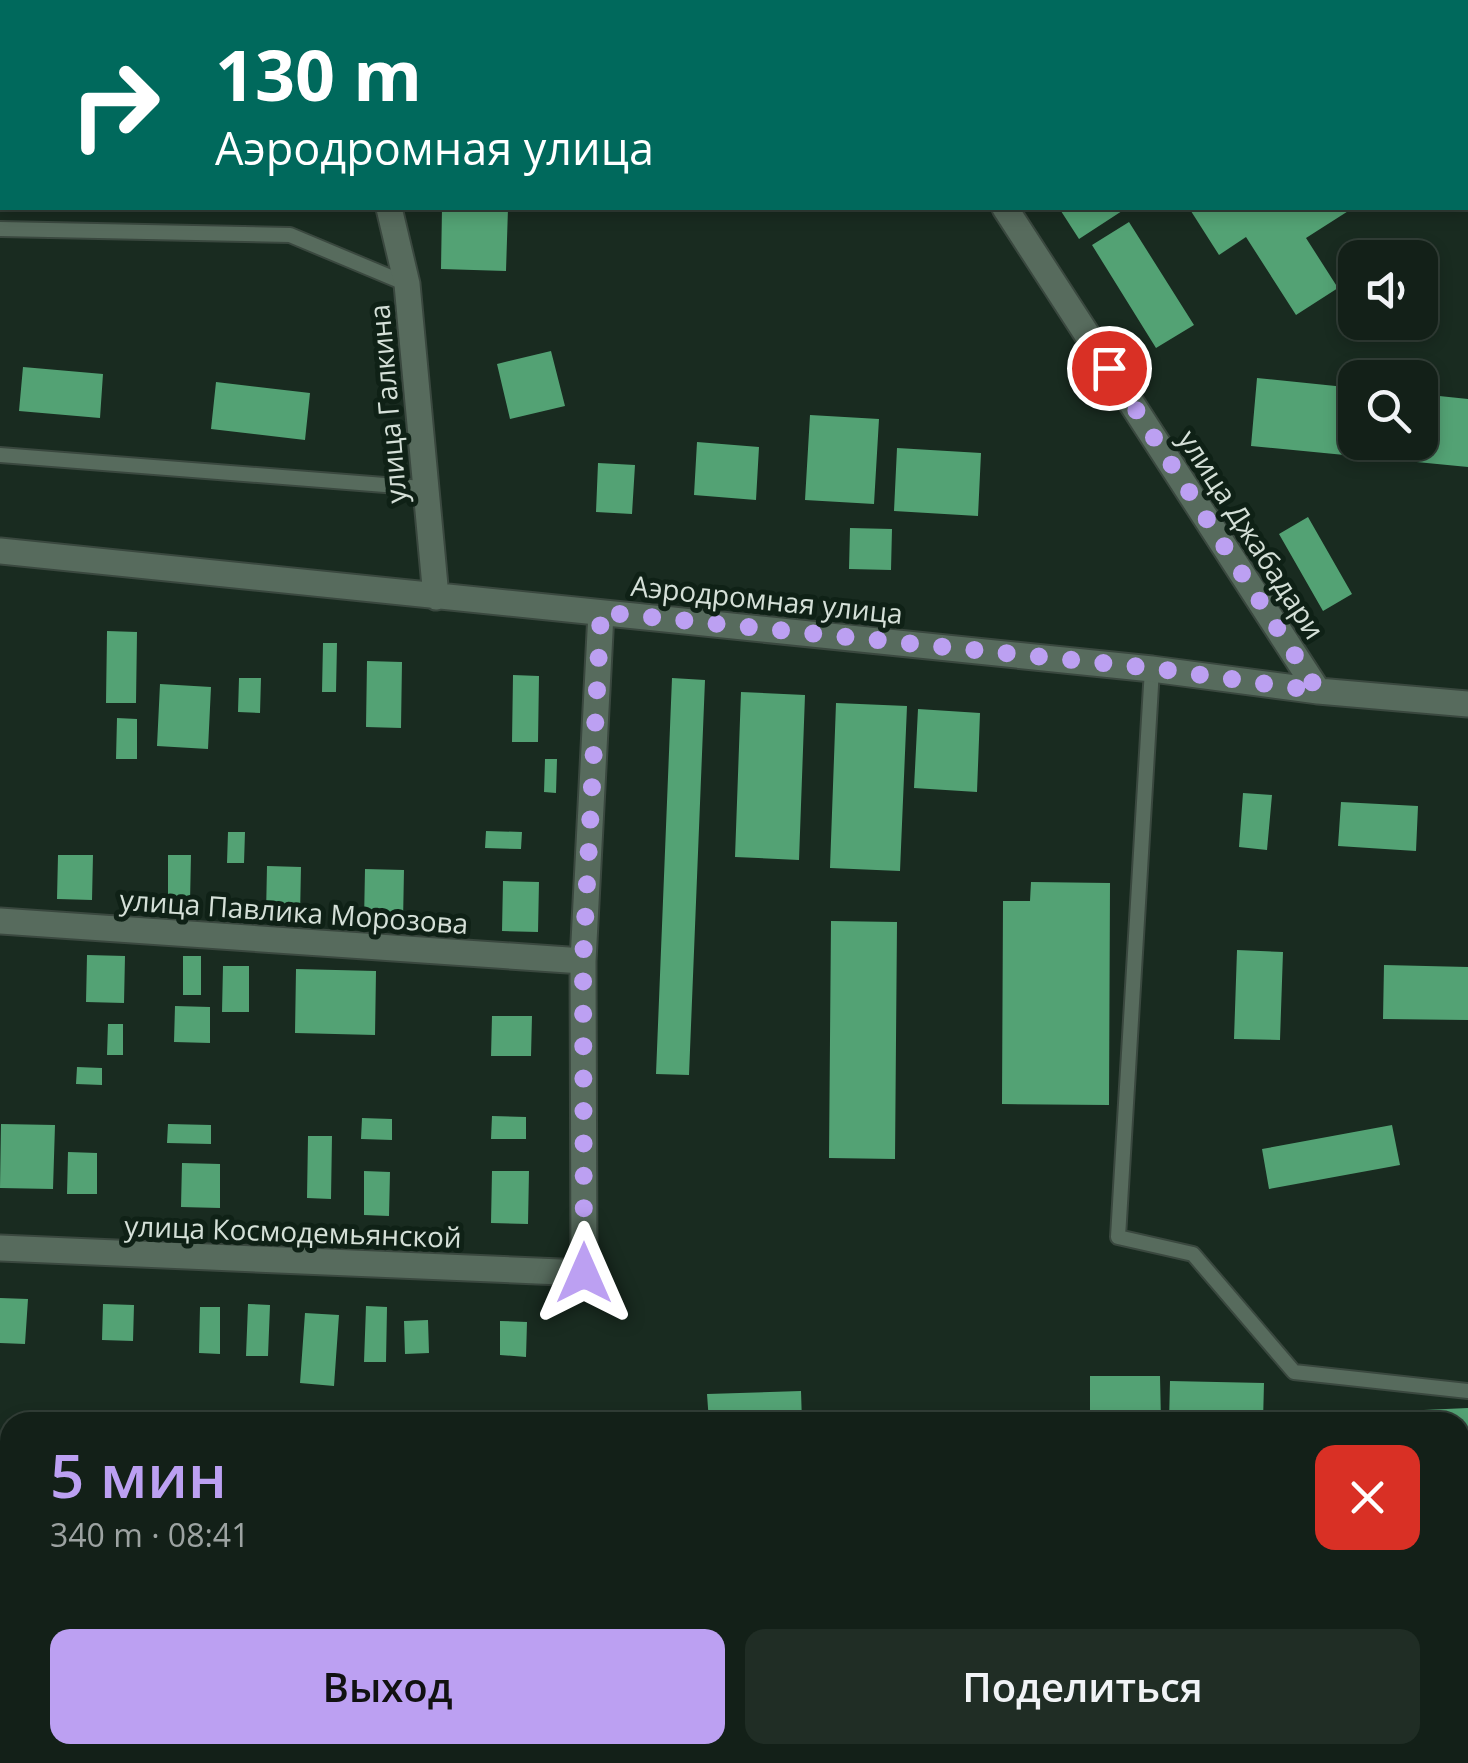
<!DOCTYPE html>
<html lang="ru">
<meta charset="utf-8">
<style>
body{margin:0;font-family:"Open Sans",sans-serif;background:#202d25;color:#f1f3f6;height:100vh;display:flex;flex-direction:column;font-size:38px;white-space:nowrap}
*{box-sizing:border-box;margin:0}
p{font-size:32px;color:#9da3a2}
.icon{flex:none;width:55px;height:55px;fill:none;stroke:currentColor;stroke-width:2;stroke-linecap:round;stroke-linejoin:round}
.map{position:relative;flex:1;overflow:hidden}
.drawer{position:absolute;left:0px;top:1412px;width:1470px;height:352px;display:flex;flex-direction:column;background:#132018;border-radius:30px 30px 0 0;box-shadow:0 5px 15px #0003,0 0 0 2px #323e37}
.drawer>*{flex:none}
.guide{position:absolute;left:0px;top:0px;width:1470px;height:210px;box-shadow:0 5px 15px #0003,0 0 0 2px #323e37;background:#00695c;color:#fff;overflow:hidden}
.tools{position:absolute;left:1338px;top:240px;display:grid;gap:20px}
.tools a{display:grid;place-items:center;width:100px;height:100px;border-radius:20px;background:#132018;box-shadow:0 5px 15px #0003,0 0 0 2px #323e37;font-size:50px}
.pin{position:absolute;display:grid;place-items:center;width:85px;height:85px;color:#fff;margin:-42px;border:5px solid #fff;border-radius:50%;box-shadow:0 2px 10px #0007}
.me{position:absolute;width:110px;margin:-55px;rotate:0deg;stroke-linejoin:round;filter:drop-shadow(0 0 8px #0008)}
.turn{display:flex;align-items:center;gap:35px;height:210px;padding:0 50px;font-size:45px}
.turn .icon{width:130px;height:130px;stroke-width:2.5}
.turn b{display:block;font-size:70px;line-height:85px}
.round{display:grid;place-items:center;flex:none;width:105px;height:105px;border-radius:20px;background:#202d25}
.overview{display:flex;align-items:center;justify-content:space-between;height:170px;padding:0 50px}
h1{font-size:60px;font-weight:600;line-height:75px;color:#bca0f2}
.cta{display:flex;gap:20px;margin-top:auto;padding:20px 50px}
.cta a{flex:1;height:115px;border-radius:20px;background:#bca0f2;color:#111;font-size:40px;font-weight:600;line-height:115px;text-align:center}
.cta a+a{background:#202d25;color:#f1f3f6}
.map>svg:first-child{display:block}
.green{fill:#044124}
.building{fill:#53a274}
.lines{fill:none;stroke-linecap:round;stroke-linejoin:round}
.lane-casing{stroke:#3a483f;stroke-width:18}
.street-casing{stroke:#3a483f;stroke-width:29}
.lane{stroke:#576b5d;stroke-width:14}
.street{stroke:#576b5d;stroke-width:25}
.route{stroke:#bca0f2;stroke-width:18;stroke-dasharray:0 32.4}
.labels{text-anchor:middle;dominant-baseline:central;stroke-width:10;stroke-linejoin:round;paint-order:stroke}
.street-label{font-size:28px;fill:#d5e0d8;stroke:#0f2116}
</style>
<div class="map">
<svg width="1468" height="1763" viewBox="0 0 1468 1763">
<rect width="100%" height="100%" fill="#192b20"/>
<path class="green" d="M10 1625V1755H1460V1628H1468V1763H0V1627Z"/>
<path class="building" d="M442 208H508L506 271 441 269Z
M1059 208H1119L1122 211 1079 239Z
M1189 208H1353L1306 238 1338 288 1296 315 1246 237 1219 255Z
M1129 222 1194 325 1156 348 1092 245Z
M551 351 565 406 510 419 497 364Z
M23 367 103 374 100 418 19 411Z
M1257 378 1355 388V442H1420V394L1468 399V467L1251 446Z
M216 382 310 393 305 440 211 429Z
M810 415 879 419 874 504 805 500Z
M697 442 759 447 756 500 694 495Z
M897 448 981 453 978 516 894 511Z
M598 463 635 465 632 514 596 512Z
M1308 517 1352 594 1323 611 1279 534Z
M850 528 892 529 891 570 849 569Z
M107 631 137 632 136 703H106Z
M323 643H337L336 692H322Z
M367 661 402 662 401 728 366 727Z
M513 675 539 676 538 742H512Z
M239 678H261L260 713 238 712Z
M672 678 705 680 689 1075 656 1074Z
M160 684 211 687 208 749 157 746Z
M741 692 805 695 799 860 735 857Z
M836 703 907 706 900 871 830 868Z
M918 709 980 713 977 792 914 788Z
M117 718 137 719V759H116Z
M545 759H557L556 793 544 792Z
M1243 793 1272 795 1267 850 1239 847Z
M1341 802 1418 806 1416 851 1338 846Z
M486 831 522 832 521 849 485 848Z
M228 832H245L244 863H227Z
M58 855H93L92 900 57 899Z
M168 855H191L190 902 168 901Z
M267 866 301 867 300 916 266 915Z
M365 869 404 870 403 922 364 921Z
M503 881 539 882 538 932 502 931Z
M1031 882 1110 883 1109 1105 1002 1104 1003 901H1030Z
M831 921 897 922 895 1159 829 1158Z
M1237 950 1283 952 1280 1040 1234 1039Z
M87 955 125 956 124 1003 86 1002Z
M183 956H201V995H183Z
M1384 965 1468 967V1020L1383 1019Z
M223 966H249V1012H222Z
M296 969 376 971 375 1035 295 1033Z
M175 1006 210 1007V1043L174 1042Z
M492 1016H532L531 1056H491Z
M108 1024H123V1055H107Z
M77 1067 102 1068V1085L76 1084Z
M492 1116 526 1117V1139H491Z
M362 1118 392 1119V1140L361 1139Z
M1 1124 55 1125 53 1189 0 1188Z
M168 1124 211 1125V1144L167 1143Z
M1392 1125 1400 1165 1269 1189 1262 1149Z
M308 1136H332L331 1199 307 1198Z
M68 1152 97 1153V1194H67Z
M182 1163 220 1164V1208L181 1207Z
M364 1171 390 1172 389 1216 364 1215Z
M492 1171H529L528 1224 491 1223Z
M0 1298 28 1299 25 1344 0 1343Z
M103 1304 134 1305 133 1341 102 1340Z
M248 1304 270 1305 268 1356H246Z
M366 1306 387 1307 386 1362H364Z
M200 1307H220V1354L199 1353Z
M305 1313 339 1315 334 1386 300 1383Z
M428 1320 429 1353 405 1354 404 1321Z
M500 1321 527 1322 526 1357 500 1355Z
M1090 1376H1160L1161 1422H1090Z
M1170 1381 1264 1383 1263 1422H1169Z
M801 1391 802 1422H709L707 1394Z
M1468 1408V1474H1460V1422H1314L1313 1415Z"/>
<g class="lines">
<g class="lane-casing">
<path id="lane" d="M0 229 290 235 407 284
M0 455 423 488
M1152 669 1118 1237 1193 1254 1294 1372 1468 1391"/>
</g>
<g class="street-casing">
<path id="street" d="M341 0 342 2
M870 0 872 2
M389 208 407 284 436 597
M1005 208 1318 691
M0 551 1152 669 1318 691 1468 704
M0 921 583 961
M0 1248 584 1273 583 961 601 613
M0 1538 7 1539"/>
</g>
<use href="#lane" class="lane"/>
<use href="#street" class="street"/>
</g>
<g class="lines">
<path class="route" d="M584 1273 583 961 601 612 1152 668 1318 691 1109 368"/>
</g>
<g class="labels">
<g class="street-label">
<text transform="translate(387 404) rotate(-95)">улица Галкина</text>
<text transform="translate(1252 534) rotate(57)">улица Джабадари</text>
<text transform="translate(767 599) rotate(6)">Аэродромная улица</text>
<text transform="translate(294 911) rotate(4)">улица Павлика Морозова</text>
<text transform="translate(293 1231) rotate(2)">улица Космодемьянской</text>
</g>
</g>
</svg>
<div class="tools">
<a><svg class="icon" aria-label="sound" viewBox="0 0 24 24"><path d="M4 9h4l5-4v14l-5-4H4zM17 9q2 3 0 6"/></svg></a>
<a><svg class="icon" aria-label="search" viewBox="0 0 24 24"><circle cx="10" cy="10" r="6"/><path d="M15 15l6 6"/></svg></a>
</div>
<div class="pin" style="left:1109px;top:368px;background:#d93025"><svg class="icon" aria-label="arrive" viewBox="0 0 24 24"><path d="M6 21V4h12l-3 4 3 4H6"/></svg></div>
<svg class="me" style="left:584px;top:1273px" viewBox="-20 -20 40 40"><path d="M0-17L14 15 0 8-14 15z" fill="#bca0f2" stroke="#fff" stroke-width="4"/></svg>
<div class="guide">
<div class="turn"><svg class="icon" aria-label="right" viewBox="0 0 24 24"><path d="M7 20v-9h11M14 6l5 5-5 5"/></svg><div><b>130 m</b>Аэродромная улица</div></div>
</div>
<section class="drawer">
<div class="overview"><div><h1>5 мин</h1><p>340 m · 08:41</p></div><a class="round" style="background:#d93025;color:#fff"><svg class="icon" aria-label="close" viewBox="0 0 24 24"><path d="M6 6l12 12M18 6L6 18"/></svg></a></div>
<div class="cta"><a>Выход</a><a>Поделиться</a></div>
</section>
</div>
